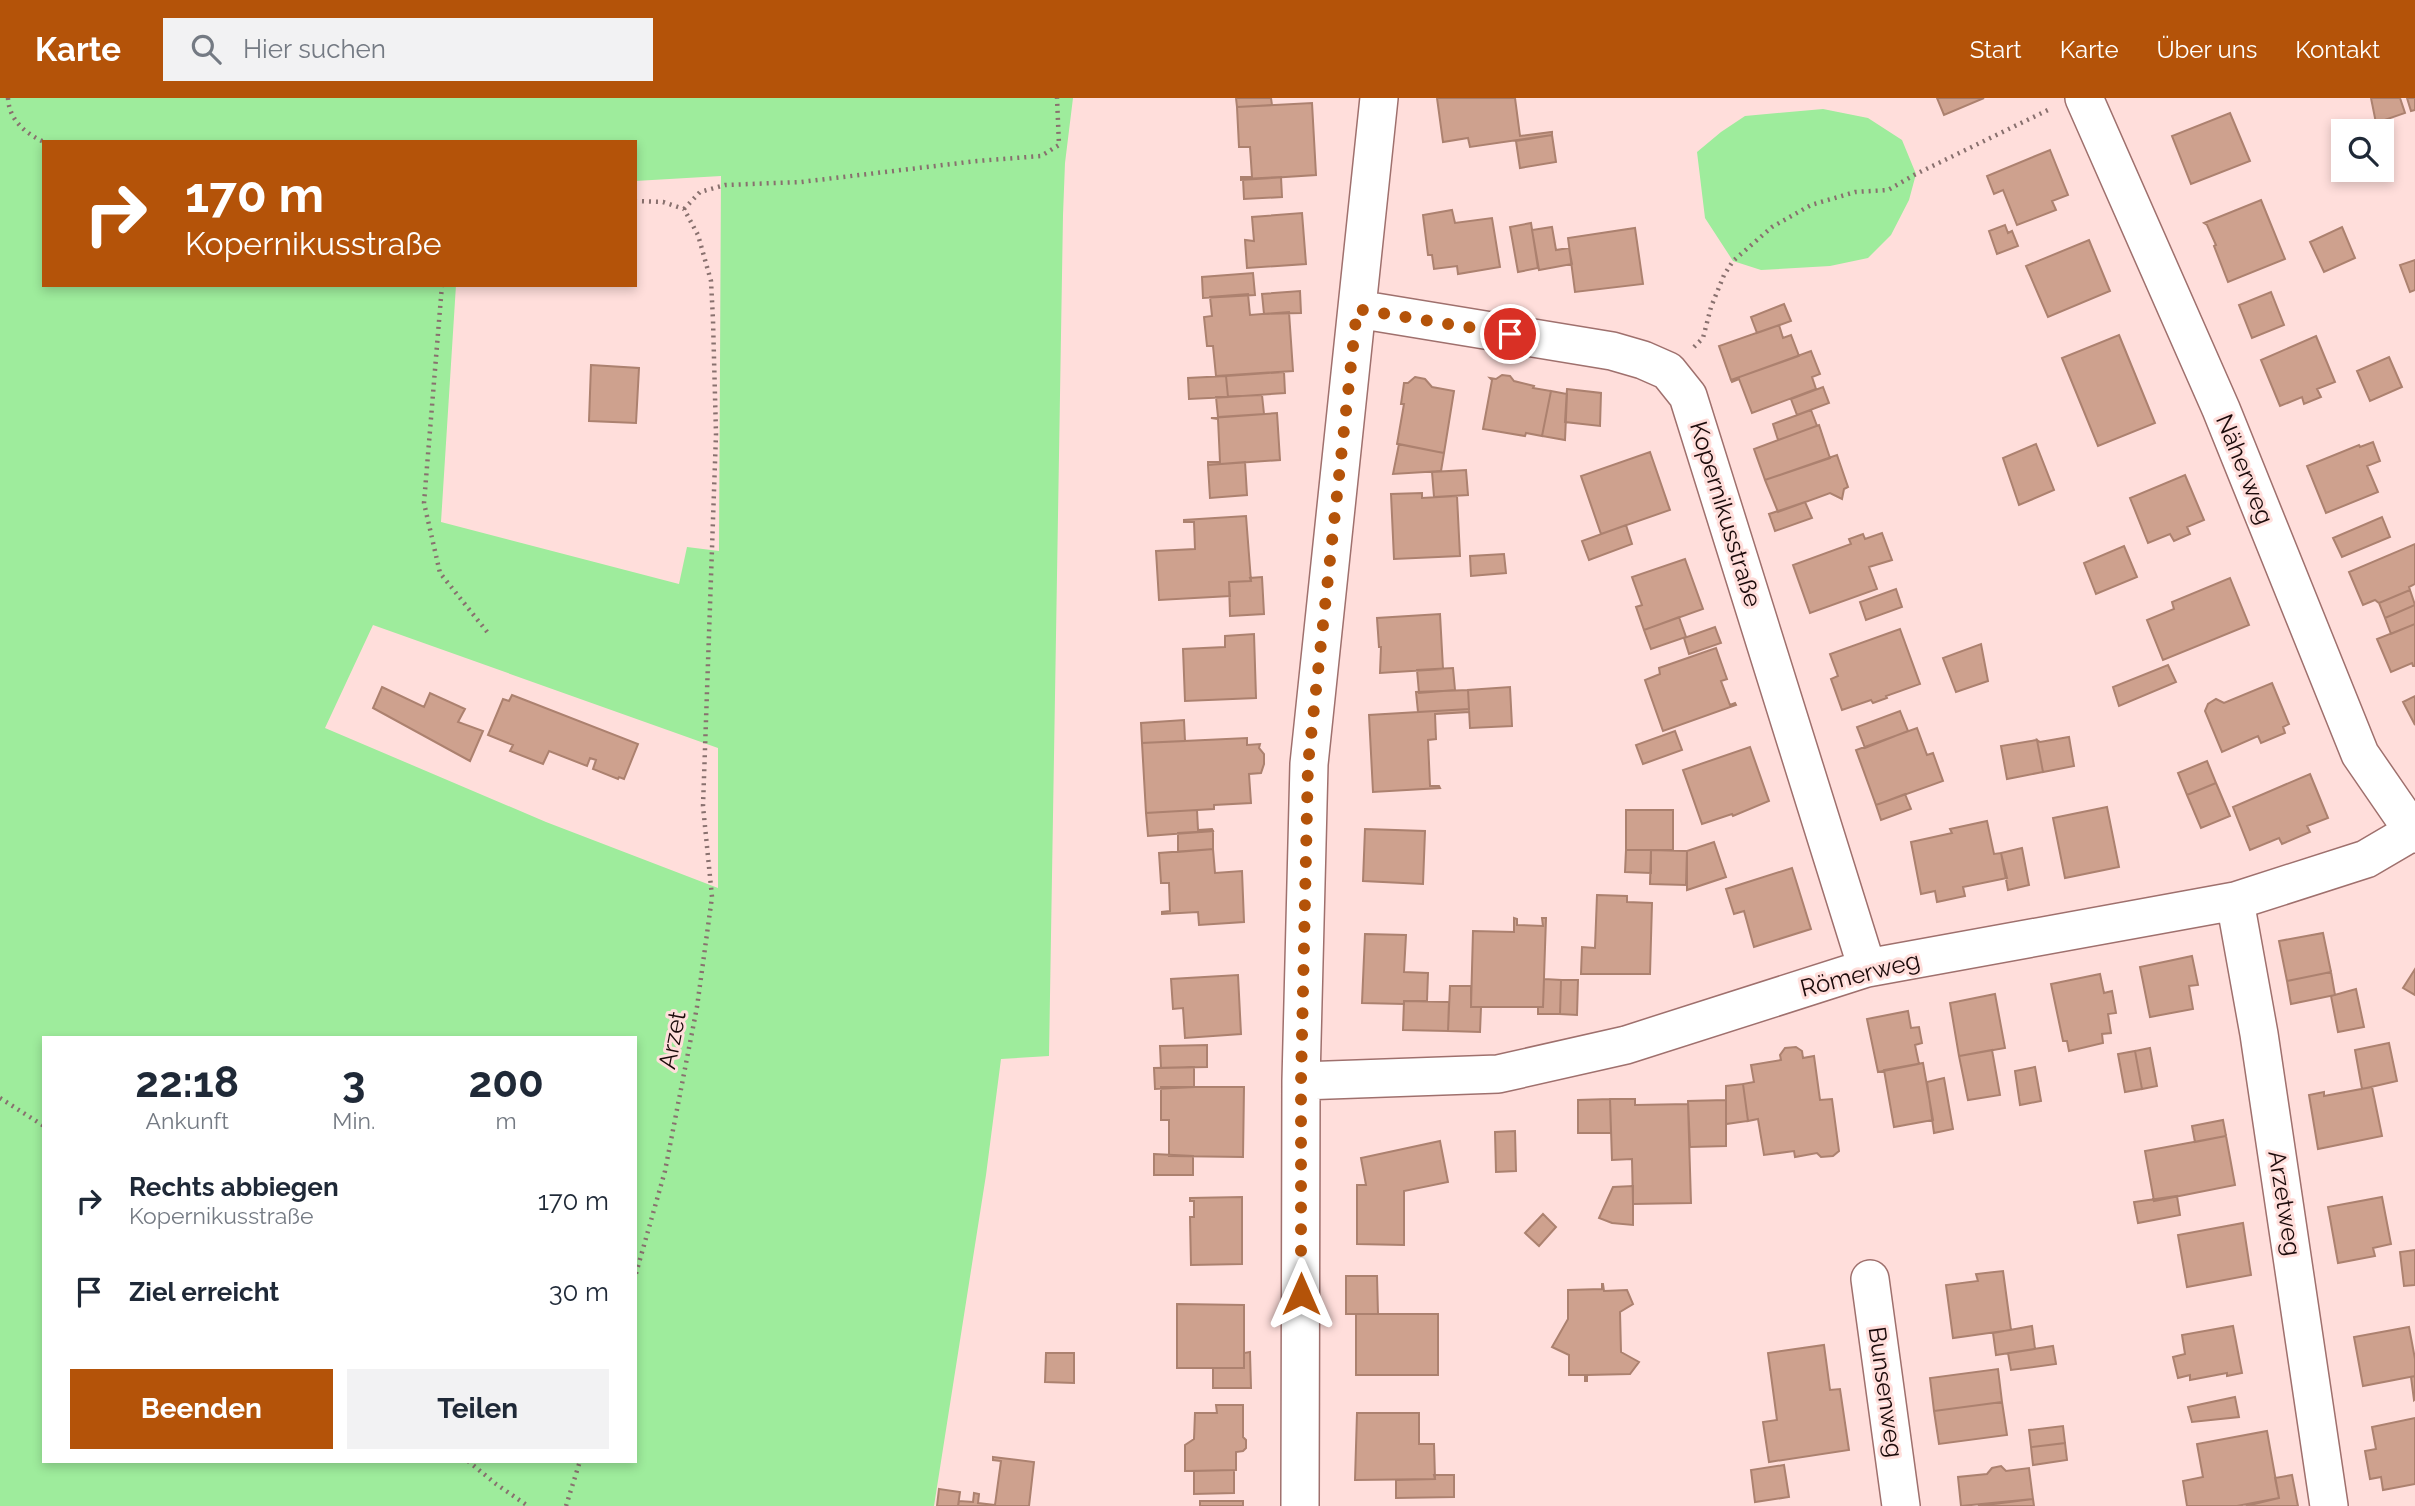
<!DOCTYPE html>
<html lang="de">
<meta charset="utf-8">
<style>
body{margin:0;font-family:Raleway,sans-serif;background:#f2f2f3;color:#1f2937;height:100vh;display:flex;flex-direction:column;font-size:26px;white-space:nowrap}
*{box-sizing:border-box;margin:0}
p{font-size:23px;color:#747a83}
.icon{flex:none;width:38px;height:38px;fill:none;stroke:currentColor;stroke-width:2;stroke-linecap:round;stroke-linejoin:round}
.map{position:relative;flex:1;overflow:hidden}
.panel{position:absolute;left:42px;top:938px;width:595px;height:427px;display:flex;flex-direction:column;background:#fff;border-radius:0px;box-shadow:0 4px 10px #0003}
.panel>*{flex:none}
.top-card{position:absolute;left:42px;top:42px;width:595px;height:147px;border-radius:0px;box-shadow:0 4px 10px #0003;background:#b45309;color:#fff;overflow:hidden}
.fabs{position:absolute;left:2331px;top:21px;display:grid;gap:14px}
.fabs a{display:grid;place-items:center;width:63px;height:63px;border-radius:0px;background:#fff;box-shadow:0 4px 10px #0003;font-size:35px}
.pin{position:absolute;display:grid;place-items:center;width:60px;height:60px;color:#fff;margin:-30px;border:4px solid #fff;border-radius:50%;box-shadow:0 2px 7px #0007}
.me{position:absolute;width:77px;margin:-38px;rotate:0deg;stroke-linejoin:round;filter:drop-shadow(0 0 5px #0008)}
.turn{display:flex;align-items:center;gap:24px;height:147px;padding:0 28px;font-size:32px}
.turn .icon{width:91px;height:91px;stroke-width:2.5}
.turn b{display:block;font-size:49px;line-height:60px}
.eta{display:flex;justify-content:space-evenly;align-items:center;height:119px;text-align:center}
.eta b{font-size:42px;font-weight:700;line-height:49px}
.primary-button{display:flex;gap:14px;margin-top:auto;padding:14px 28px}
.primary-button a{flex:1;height:80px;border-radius:0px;background:#b45309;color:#fff;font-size:28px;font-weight:700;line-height:80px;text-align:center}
.primary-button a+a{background:#f2f2f3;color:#1f2937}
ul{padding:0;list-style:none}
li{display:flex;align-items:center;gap:21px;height:91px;padding:0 28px}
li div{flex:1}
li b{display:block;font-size:26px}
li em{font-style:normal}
header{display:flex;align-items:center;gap:42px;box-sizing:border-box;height:98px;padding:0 35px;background:#b45309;color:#fff}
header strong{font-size:33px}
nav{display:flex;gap:38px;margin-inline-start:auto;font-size:24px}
.search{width:490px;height:63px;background:#f2f2f3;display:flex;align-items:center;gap:18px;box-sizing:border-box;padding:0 24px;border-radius:0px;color:#747a83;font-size:26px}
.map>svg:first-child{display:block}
.green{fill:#9eec9c;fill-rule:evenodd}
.building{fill:#cea18e;stroke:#ac816f;stroke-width:2}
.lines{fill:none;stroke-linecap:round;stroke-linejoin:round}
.minor-casing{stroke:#9f706d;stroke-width:40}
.path{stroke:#88706e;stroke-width:4.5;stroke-dasharray:2 5;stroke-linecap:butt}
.minor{stroke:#fff;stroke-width:37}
.route{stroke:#b45309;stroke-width:12;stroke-dasharray:0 21.6}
.labels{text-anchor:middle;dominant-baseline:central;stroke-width:6;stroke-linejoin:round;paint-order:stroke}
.street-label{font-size:24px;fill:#1b0a0a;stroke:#ffdedb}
</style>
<header>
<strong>Karte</strong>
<div class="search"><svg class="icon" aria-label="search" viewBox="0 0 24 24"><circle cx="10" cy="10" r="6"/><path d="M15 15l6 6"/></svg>Hier suchen</div>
<nav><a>Start</a><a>Karte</a><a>Über uns</a><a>Kontakt</a></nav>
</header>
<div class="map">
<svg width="2415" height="1408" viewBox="0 0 2415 1408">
<rect width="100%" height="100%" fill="#ffdedb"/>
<path class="green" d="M0 0H1073L1065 65 1063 117 1049 958 1001 961 986 1077 934 1408H0ZM44 44H635V83L721 78 719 453 687 449 679 486 441 424 456 187H44ZM373 527 718 650V790L546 724 325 630ZM44 940H635V1363H44Z
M1823 11 1868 20 1902 42 1916 76 1909 102 1891 137 1868 160 1830 168 1761 172 1733 163 1705 120 1697 54 1721 34 1745 18Z"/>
<path class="building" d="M1236 0H1271L1272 7 1237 9Z
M1437 0H1515L1520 38 1552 34V37L1470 49 1468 40 1443 44Z
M1937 0H1984L1944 17Z
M2371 0H2400L2405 15 2376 25Z
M2407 0H2415V12L2411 13Z
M1312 5 1316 77 1241 82V79H1252L1250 49H1239L1237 9Z
M2230 15 2250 63 2191 86 2172 38Z
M1552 37 1556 64 1520 70 1516 43Z
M2050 52 2068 97 2052 103 2056 112 2017 127 2003 92 1994 96 1987 78Z
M1281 79 1282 99 1244 101 1243 81Z
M2261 102 2285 161 2228 184 2214 148 2216 147 2207 127 2204 125Z
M1452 112 1455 125 1492 120 1500 169 1458 176 1457 168 1434 171 1432 157H1428L1423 117Z
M1302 115 1306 166 1247 170 1245 142 1254 143 1252 119Z
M1531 125 1538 170 1518 174 1510 129Z
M2005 127 2008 135 2012 133 2018 148 1997 156 1989 133Z
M1552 129 1556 152 1569 150 1572 166 1539 172 1532 132Z
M2342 129 2355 160 2324 174 2310 144Z
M1635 130 1643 186 1575 194 1568 140Z
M2089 142 2110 193 2048 219 2026 168Z
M2415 162V192L2410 194 2400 167Z
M1253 175 1255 197 1203 200 1202 179Z
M1300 193 1301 215 1264 216 1262 196Z
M2271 194 2284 227 2252 240 2239 207Z
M1248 196 1250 217 1289 214 1293 273 1216 278 1213 248H1207L1204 219 1212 218 1210 199Z
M1784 206 1791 223 1757 235 1751 219Z
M1779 227 1783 240 1791 237 1799 258 1731 282 1719 248Z
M2119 237 2155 325 2098 348 2062 260Z
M2316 238 2335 284 2317 291 2321 299 2304 306 2302 299 2280 308 2261 262Z
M1811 253 1820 276 1812 279 1816 291 1752 315 1739 281 1732 284 1731 282Z
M2389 259 2402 289 2370 303 2357 273Z
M591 267 639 270 636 325 589 323Z
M1284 274 1285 295 1228 299 1226 278Z
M1502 277 1510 278 1514 283 1534 288 1533 290 1551 293 1542 338 1526 335 1525 338 1483 331 1492 282 1490 280 1496 281Z
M1226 278 1228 299 1189 301 1188 280Z
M1415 279 1425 281 1432 289 1454 293 1444 355 1397 346 1404 306H1401L1404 285H1408Z
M1823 289 1829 305 1797 317 1791 301Z
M1567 291 1601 295 1600 328 1565 324Z
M1551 293 1567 296 1565 342 1542 338Z
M1262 297 1264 316 1218 319 1216 299Z
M1811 312 1817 328 1778 342 1773 326Z
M1277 315 1280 362 1208 367V364H1220L1218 321 1211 320Z
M1819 327 1830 360 1765 382 1754 351Z
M2373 344 2380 363 2367 368 2378 394 2326 415 2307 368 2359 347 2360 349Z
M1399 346 1444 355 1441 373 1393 376Z
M2036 346 2054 392 2019 407 2003 360Z
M1650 354 1670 412 1601 436 1581 378Z
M1837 357 1848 389 1844 391 1842 401 1830 395 1778 414 1765 382Z
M1245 364 1247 397 1210 400 1208 367Z
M1466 372 1468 397 1434 399 1432 374Z
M2185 377 2204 422 2187 429 2190 436 2174 443 2170 436 2148 445 2130 400Z
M1422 395V400L1457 398 1460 458 1394 461 1391 396Z
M1805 404 1812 420 1775 433 1769 416Z
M1246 418 1251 483 1229 484 1230 498 1159 502 1156 453 1195 451 1194 424H1184V422Z
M2382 419 2390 439 2342 459 2333 440Z
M1626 427 1632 446 1589 462 1582 443Z
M1882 435 1892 462 1869 469 1877 491 1810 515 1793 467 1851 446 1849 441 1863 436 1865 441Z
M2415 446V486L2409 489 2410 492 2379 505 2375 502 2363 507 2349 474Z
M2124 448 2137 479 2096 496 2084 465Z
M1504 456 1506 475 1471 478 1470 458Z
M1685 461 1703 511 1644 532 1636 509 1642 507 1632 479Z
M1262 479 1264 516 1230 518 1229 484 1251 483 1250 480Z
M2230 480 2249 527 2163 562 2147 522 2174 511 2172 504Z
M1896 491 1902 509 1866 522 1860 504Z
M2410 492 2415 507 2385 520 2379 505Z
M2415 507V526L2391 536 2385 520Z
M1440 516 1443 571 1380 575 1381 549H1379L1377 520Z
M1679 519 1686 539 1651 551 1644 532Z
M2415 526V568H2413L2412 565 2391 574 2377 541Z
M1715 529 1721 545 1689 556 1684 540Z
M1900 531 1920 586 1886 598 1887 600 1873 605 1871 602 1842 612 1831 581 1838 578 1830 556Z
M1254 536 1256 600 1185 603 1183 551 1225 549V538Z
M1981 546 1988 583 1956 594 1943 560Z
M1716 550 1727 581 1721 583 1730 607 1735 605 1736 607 1663 633 1645 582 1660 576 1659 570Z
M2168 567 2176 584 2119 608 2113 589Z
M1453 570 1455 592 1419 595 1417 572Z
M2272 585 2289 626 2283 629 2285 635 2261 645 2258 638 2222 654 2205 613 2208 606 2216 601 2224 605Z
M382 589 424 609 430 595 465 611 458 624 483 633 470 663 373 610Z
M1510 589 1512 628 1470 630 1468 592Z
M1468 592 1469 611 1418 614 1416 594Z
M512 597 638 646 624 681 619 679 618 681 593 671 596 662 590 660 587 668 549 653 543 666 510 653 513 647 488 637 503 601 509 603Z
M2415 598V627L2403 604Z
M1469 611V614L1435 616 1436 641 1428 642 1430 688H1439L1440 690 1373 694 1369 617Z
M1900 613 1908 633 1865 650 1857 629Z
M1184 622 1185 643 1142 645 1141 625Z
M1917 630 1927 657 1933 655 1943 683 1876 707 1856 652Z
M1675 633 1682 652 1643 666 1636 647Z
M2069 639 2074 668 2043 674 2037 642 2040 644Z
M1247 640V647L1260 646 1259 650 1264 656V666L1261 675 1249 676 1251 705 1214 707V711L1146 715 1142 645Z
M2037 642 2043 674 2007 681 2001 648Z
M1750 649 1769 703 1733 718 1732 716 1702 726 1683 672Z
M2207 663 2216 685 2187 697 2178 675Z
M2310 676 2328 720 2307 728 2310 734 2282 746 2279 740 2250 752 2233 709Z
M2216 685 2230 718 2201 730 2187 697Z
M1905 696 1911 711 1881 722 1876 707Z
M2107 709 2119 769 2065 780 2053 720Z
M1197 712 1198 732 1212 731 1213 733 1148 738 1146 715Z
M1626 712H1673V752H1626Z
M1987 723 1994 756 2001 755 2007 780 1963 789 1965 798 1937 804 1935 793 1921 796 1911 744 1952 735 1950 731Z
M1365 731 1425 733 1423 786 1363 783Z
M1213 733V751L1178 754V735Z
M1714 744 1726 779 1687 792V753Z
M2022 750 2029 787 2008 792 2001 755Z
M1213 751 1215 775 1242 773 1244 824 1199 827 1198 814 1162 816V814L1170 813 1169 785H1161L1159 755Z
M1626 752H1651V775L1625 774Z
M1651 752 1687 753 1686 787 1650 786Z
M1792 770 1811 831 1754 849 1744 813 1734 816 1726 791Z
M1597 797 1627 798V804L1652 805 1650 876H1581L1582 849 1595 850Z
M1514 820 1517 821V827L1543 828 1542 820H1546L1543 909H1471L1473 833 1514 834Z
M2323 835 2331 874 2287 883 2279 843Z
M1365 836 1406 837 1404 874 1428 875 1427 903H1404V906L1362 905Z
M2192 858 2198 887 2189 888 2193 911 2150 919 2140 869Z
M2415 871V897L2403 890Z
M2331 874 2335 897 2291 906 2287 883Z
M2100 876 2104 895 2112 893 2116 915 2108 916 2111 935 2102 936 2103 945 2069 953 2067 943H2063L2051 886Z
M1238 877 1241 936 1185 940 1183 910 1173 911 1171 881Z
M1544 881 1561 882 1560 916H1538V909H1543Z
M1561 882H1578L1577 917 1560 916Z
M1450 888H1471V909H1481L1480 934 1448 933Z
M2356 891 2364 929 2338 934 2331 898Z
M1995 896 2005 950 1959 958 1950 905Z
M1404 903 1449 904 1448 933 1403 932Z
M1908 913 1911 930 1919 929 1922 945 1915 947 1919 966 1878 974 1867 921Z
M2389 945 2397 983 2362 991 2355 952Z
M1207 947V969L1161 970 1160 948Z
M1796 949 1802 953 1803 960 1814 958 1820 1002 1832 1001 1839 1053 1833 1058 1821 1059 1817 1055 1795 1059 1794 1053 1764 1057 1758 1021 1748 1023 1743 986 1754 984 1751 967 1781 962 1780 957 1785 950Z
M2150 950 2157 988 2142 991 2135 953Z
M1992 952 2000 997 1968 1002 1959 958Z
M2135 953 2142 991 2125 994 2118 956Z
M1923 965 1933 1022 1894 1029 1884 972Z
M1194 969V989L1155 991 1154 970Z
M2035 969 2041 1003 2020 1007 2015 973Z
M1944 980 1953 1031 1934 1035 1927 984Z
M1743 986 1748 1023 1726 1026V988Z
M1161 989H1244L1243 1059 1169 1058V1022H1161Z
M2372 989 2382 1038 2318 1051 2309 997 2324 994V998Z
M1610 1001H1635V1007L1688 1006 1691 1105 1633 1106 1632 1061 1612 1062Z
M1610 1001 1611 1035H1578V1002Z
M1726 1002V1048L1690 1049 1688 1003Z
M2223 1022 2226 1038 2195 1044 2192 1028Z
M1515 1033 1516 1073 1496 1074 1495 1034Z
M2226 1038 2235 1087 2154 1103 2145 1053Z
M1440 1043 1448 1084 1404 1093V1147L1357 1146V1087H1366L1361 1060Z
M1154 1056 1193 1058V1077H1154Z
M1633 1088V1127L1612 1125 1599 1120 1613 1089Z
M2177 1098 2180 1117 2138 1125 2134 1104Z
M1242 1099V1166L1191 1167 1190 1119H1194V1103H1190V1100Z
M2382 1099 2391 1146 2373 1150 2375 1158 2338 1165 2328 1109Z
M1543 1116 1556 1129 1539 1148 1525 1135Z
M2243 1125 2251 1177 2187 1189 2178 1137Z
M2415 1152V1187L2404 1188 2400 1154Z
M2003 1173 2011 1232 1953 1240 1946 1187 1978 1183 1976 1176Z
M1346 1178H1377L1378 1216H1346Z
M1602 1186H1603L1604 1193 1627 1192 1633 1206 1620 1214 1621 1254 1639 1264 1630 1276 1587 1277V1283H1585V1277H1569V1257L1552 1249 1568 1221V1192L1602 1191Z
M1177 1206 1244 1207V1270H1177Z
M1356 1216H1438V1277H1356Z
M2032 1228 2035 1251 1996 1257 1993 1235Z
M2233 1228 2242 1275 2227 1278V1275L2190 1282V1277L2178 1280 2173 1259 2185 1256 2182 1237Z
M2409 1229 2415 1261V1278L2363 1288 2354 1239Z
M1824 1247 1830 1292 1840 1291 1849 1352 1769 1364 1763 1324 1777 1322 1768 1255Z
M2053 1248 2056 1266 2011 1272 2008 1255Z
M1250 1254 1251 1290H1213V1270H1244V1255Z
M1046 1255H1074V1285L1045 1284Z
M1998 1271 2002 1304 1934 1313 1930 1280Z
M2415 1278V1301L2414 1302 2411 1279Z
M2235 1299 2239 1319 2192 1324 2188 1309Z
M2002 1304 2007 1337 1939 1346 1934 1313Z
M1216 1307H1243V1339L1246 1342V1350L1243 1353 1236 1354V1372L1185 1373V1347L1194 1341 1195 1315H1217Z
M1357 1315H1419V1346H1434L1435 1381 1355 1382Z
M2415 1320V1386L2383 1392 2381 1379 2370 1381 2365 1353 2376 1351 2372 1329Z
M2063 1328 2065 1345 2031 1349 2029 1332Z
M2267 1333 2279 1400 2237 1408H2187L2183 1383 2203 1379 2197 1346Z
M2065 1345 2067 1362 2033 1367 2031 1349Z
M993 1359 1034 1364 1029 1408H958L959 1403 973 1404 974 1395 979 1396 978 1405 995 1407 1001 1363 993 1362Z
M1784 1367 1789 1399 1755 1404 1751 1372Z
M2001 1368 2006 1373 2029 1370 2033 1401 1961 1408 1958 1379 1987 1376 1992 1370Z
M1234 1372V1395L1194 1396V1373Z
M1434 1377H1454V1399L1396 1400V1382L1435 1381Z
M2292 1377 2298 1408H2246L2279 1400 2275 1380Z
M939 1391 960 1394 958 1408H937Z
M2033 1401 2034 1408H1978Z
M1200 1403H1243V1408H1200Z"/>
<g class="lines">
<g class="minor-casing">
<path id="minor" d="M2084 0 2221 311 2360 656 2415 736
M1357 211 1612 253 1643 262 1668 273 1688 298 1867 870
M2235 803 2259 936 2329 1408
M1301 983 1498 976 1626 947 1867 870 2235 803 2366 761 2412 734
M1870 1181 1901 1408
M1300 1408 1301 983 1309 666 1379 0"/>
</g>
<path class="path" d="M8 0C9 22 25 35 44 44
M635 103 663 104 684 111 698 137 711 183 713 222 716 336 703 708 712 799 697 909 665 1073 635 1179
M684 111 700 94 725 87 801 84 977 63 1041 58 1059 47 1057 0
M442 187 424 405 440 475 488 535
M1694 249 1703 240 1711 209 1724 177 1733 163 1772 129 1811 107 1855 94 1888 92 1916 76 2050 11
M0 1000 44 1028
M468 1363 496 1386 528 1408
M566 1408 580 1363"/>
<use href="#minor" class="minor"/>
</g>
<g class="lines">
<path class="route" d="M1301 1196V984L1308 666 1357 211 1510 236"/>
</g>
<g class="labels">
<g class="street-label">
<text transform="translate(2245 371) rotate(68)">Näherweg</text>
<text transform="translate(1726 416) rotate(73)">Kopernikusstraße</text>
<text transform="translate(1860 876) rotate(-14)">Römerweg</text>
<text transform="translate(672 942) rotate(-79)">Arzet</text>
<text transform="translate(2285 1105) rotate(81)">Arzetweg</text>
<text transform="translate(1886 1294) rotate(82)">Bunsenweg</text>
</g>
</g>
</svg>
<div class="fabs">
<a><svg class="icon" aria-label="search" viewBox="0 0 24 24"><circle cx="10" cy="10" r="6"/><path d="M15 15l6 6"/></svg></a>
</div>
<div class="pin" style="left:1510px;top:236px;background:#d93025"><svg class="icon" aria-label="arrive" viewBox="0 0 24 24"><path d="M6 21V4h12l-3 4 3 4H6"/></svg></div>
<svg class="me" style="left:1301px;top:1196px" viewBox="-20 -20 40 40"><path d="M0-17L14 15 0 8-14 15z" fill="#b45309" stroke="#fff" stroke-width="4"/></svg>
<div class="top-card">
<div class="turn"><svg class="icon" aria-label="right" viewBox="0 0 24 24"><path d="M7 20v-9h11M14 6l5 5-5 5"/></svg><div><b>170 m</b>Kopernikusstraße</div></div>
</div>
<section class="panel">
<div class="eta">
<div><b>22:18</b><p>Ankunft</p></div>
<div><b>3</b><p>Min.</p></div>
<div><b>200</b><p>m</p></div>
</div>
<ul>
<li><svg class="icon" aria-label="right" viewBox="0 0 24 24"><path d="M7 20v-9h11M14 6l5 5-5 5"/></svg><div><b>Rechts abbiegen</b><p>Kopernikusstraße</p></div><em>170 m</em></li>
<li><svg class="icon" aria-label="arrive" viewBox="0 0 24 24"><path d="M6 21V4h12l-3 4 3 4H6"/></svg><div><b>Ziel erreicht</b></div><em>30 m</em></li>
</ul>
<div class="primary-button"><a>Beenden</a><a>Teilen</a></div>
</section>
</div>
